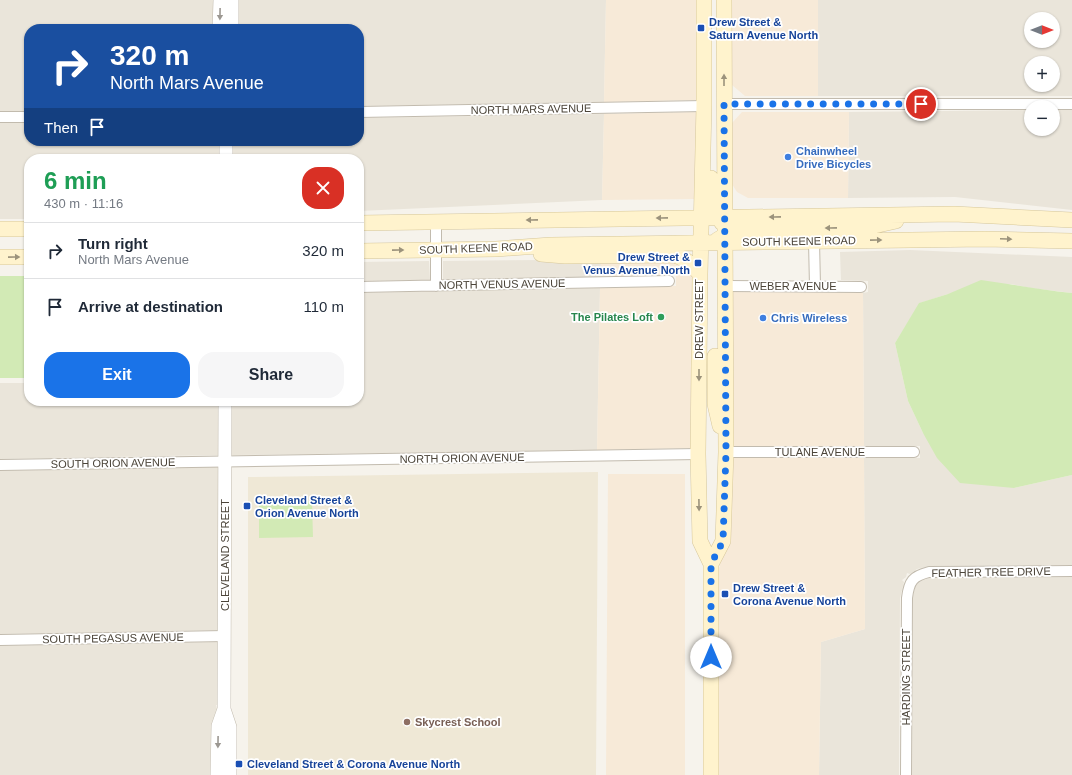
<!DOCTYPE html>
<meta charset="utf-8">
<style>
body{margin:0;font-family:Arial,sans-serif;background:#f6f6f7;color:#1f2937;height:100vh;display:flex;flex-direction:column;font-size:15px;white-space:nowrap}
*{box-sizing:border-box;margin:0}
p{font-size:13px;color:#747a83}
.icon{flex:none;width:22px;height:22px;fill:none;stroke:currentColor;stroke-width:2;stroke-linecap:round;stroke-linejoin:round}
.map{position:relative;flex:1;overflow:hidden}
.details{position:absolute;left:24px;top:154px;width:340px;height:252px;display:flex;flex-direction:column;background:#fff;border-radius:16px;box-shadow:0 1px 3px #0004}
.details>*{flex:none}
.hud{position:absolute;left:24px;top:24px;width:340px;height:122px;border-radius:16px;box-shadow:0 1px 3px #0004;background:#1a4fa0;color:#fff;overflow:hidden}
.needle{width:26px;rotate:90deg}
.tools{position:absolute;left:1024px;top:12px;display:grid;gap:8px}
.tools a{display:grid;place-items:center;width:36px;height:36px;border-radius:50%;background:#fff;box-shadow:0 1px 3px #0004;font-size:20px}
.pin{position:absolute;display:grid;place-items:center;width:34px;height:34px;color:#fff;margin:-17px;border:2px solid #fff;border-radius:50%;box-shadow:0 1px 4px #0007}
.me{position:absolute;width:44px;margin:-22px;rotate:0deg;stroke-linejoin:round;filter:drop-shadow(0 0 3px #0008)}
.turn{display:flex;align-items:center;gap:14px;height:84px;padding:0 20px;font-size:18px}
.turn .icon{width:52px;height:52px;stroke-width:2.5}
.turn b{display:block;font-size:28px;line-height:34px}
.then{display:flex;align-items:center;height:38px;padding:0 20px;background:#0003;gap:8px;font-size:15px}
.round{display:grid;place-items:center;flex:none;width:42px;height:42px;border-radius:16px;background:#f6f6f7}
.head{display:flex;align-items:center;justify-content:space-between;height:68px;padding:0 20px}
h1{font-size:24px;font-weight:600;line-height:30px;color:#1e9e55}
.action{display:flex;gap:8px;margin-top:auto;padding:8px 20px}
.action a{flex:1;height:46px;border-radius:16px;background:#1a73e8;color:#fff;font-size:16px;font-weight:600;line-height:46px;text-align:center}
.action a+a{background:#f6f6f7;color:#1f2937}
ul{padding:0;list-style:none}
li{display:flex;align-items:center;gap:12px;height:56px;padding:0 20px;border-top:1px solid #e0e1e3}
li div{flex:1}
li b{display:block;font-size:15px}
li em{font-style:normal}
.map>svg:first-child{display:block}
.residential{fill:#eae5da;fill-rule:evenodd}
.commercial{fill:#f7ead8}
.education{fill:#efe8d6}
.green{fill:#d2eab5}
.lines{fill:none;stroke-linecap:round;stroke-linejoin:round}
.minor-casing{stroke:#c2bbae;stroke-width:12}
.tertiary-casing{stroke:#c2bbae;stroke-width:14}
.secondary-casing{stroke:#d6c79b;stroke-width:16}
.minor{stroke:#fff;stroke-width:10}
.tertiary{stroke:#fff;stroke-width:13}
.secondary{stroke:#fff3cd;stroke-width:15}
.oneway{fill:#9c9892}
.oneway2{fill:#9c937c}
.route{stroke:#1a73e8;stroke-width:7;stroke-dasharray:0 12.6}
.transit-dot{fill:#1a4fb4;stroke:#fff;stroke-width:1.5}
.shop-dot{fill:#3f7fe0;stroke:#fff;stroke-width:1.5}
.leisure-dot{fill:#2e9e5b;stroke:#fff;stroke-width:1.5}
.education-dot{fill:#8d6e63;stroke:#fff;stroke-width:1.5}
.labels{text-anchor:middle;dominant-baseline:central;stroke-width:3.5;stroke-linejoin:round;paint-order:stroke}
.transit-label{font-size:11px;font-weight:bold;fill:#164399;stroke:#fff;text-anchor:start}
.street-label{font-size:11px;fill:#4b4439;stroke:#fff}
.shop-label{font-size:11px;font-weight:bold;fill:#366cbe;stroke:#fff;text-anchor:start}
.leisure-label{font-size:11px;font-weight:bold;fill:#27864d;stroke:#fff;text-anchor:end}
.education-label{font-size:11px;font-weight:bold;fill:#785e54;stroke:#fff;text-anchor:start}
</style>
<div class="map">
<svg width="1072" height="775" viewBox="0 0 1072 775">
<rect width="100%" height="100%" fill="#f6f3ec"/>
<path class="residential" d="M0 0H213V29H29V111H0Z
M239 0H606L604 102 359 106V29H239Z
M818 0H1072V96H818ZM1031 19H1053V41H1031ZM1031 63H1053V85H1031Z
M1031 110V129H1053V110H1072V210L955 197 848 198 849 112Z
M604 114 602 200 359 211V159H232V141H359V118Z
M0 123H29V141H219V159H29V219H0Z
M910 250 1072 257V293L1030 288 1011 284 948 294 920 303 895 343 908 401 923 433 1014 488 1072 475V565L929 566 917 569 910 574 907 573 906 577 902 580 904 582 900 598 899 775H819L821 642 865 629 864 458H920V446H864L863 293 868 292V281L841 280 840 252Z
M543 260 601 262 600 277 443 280V261Z
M429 261 430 280 359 281V262Z
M600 288 597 450 232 455V401H359V293Z
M0 383H29V401H218V455L0 459Z
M218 467 219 630 0 634V471Z
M1072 577V775H912L913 598 914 590 917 584 923 580 930 578Z
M219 642 218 705H216L217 709 211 727 210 775H0V646Z"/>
<path class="commercial" d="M606 0H697V62L696 63 697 100 604 102Z
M732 0H818V96H745L732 85Z
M697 112 695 199 602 200 604 114Z
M742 112H849L848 198H748L737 192 732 184V123Z
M601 262H678L692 275V448L597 450 600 288 676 286V275L600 277Z
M732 292 863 293 864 446H732Z
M732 458H864L865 629 821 642 819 775H718V568L720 567 719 564Z
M608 474H685V775H606Z"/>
<path class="education" d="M598 472 596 775H248V477Z"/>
<path class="green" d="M0 276H29V378H0Z
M981 280C1011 284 1041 290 1072 293V475L1014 488 960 483 937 458 923 433 908 401 895 343 919 303 948 294Z
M259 501H312L313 537 259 538Z"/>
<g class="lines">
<g class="minor-casing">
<path id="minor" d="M724 104H1072
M359 112 704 106
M0 117H29
M436 221V286
M814 241 815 286
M726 286 861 287
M359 287 669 281
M726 452H914
M0 465 698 454
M0 640 225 636
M906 775 907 598C909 581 913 576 929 572L1072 571"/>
</g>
<g class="tertiary-casing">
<path id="tertiary" d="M232 0V29
M219 29 220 0
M226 159V141
M225 401 224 709 230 727V775
M217 775 218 726 224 709"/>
</g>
<g class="secondary-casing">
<path id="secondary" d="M704 0V106L700 274 698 454 700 541 711 564V775
M711 178C711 193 712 210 722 223
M359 223 954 214 1072 220
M0 229H29
M717 240 732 231 748 229 869 227 896 221
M359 251 496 249 551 245 985 239 1072 241
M541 254 565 256 674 255C686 258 692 265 700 274
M0 257H29
M715 356V404L720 426
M711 564 723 541 726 452 724 0"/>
</g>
<use href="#minor" class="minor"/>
<use href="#tertiary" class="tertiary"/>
<use href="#secondary" class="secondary"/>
</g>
<defs><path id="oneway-solid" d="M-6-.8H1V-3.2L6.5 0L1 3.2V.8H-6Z"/></defs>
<g class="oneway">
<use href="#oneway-solid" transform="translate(220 14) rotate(91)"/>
<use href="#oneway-solid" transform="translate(218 742) rotate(91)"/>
</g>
<g class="oneway2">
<use href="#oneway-solid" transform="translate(724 80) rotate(-90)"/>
<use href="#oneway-solid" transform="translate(775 217) rotate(179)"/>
<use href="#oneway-solid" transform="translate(662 218) rotate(179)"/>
<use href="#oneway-solid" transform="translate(532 220) rotate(179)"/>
<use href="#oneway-solid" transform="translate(831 228) rotate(179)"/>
<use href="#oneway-solid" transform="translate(1006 239) rotate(2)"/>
<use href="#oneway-solid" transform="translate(876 240) rotate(-1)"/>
<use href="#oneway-solid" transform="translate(398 250) rotate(-1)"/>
<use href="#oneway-solid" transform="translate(14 257) rotate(-1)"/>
<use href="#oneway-solid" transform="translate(699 375) rotate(90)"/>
<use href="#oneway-solid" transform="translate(699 505) rotate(89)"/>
</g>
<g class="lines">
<path class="route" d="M711 657V564L723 541 726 452 724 104H921"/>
</g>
<g class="transit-dot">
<rect x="697" y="24" width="8" height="8" rx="2"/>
<rect x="694" y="259" width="8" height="8" rx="2"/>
<rect x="243" y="502" width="8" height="8" rx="2"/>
<rect x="721" y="590" width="8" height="8" rx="2"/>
<rect x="235" y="760" width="8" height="8" rx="2"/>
</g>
<g class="shop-dot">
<circle cx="788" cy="157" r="4"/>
<circle cx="763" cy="318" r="4"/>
</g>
<circle class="leisure-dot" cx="661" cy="317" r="4"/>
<circle class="education-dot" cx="407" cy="722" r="4"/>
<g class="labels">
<g class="transit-label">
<text x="709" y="22">Drew Street &amp;<tspan x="709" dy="13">Saturn Avenue North</tspan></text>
<text x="690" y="257" text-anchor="end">Drew Street &amp;<tspan x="690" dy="13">Venus Avenue North</tspan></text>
<text x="255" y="500">Cleveland Street &amp;<tspan x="255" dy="13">Orion Avenue North</tspan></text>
<text x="733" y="588">Drew Street &amp;<tspan x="733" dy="13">Corona Avenue North</tspan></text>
<text x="247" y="764">Cleveland Street &amp; Corona Avenue North</text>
</g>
<g class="street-label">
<text transform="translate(531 109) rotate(-1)">NORTH MARS AVENUE</text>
<text transform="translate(799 241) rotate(-1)">SOUTH KEENE ROAD</text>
<text transform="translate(476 248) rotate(-2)">SOUTH KEENE ROAD</text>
<text transform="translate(502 284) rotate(-1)">NORTH VENUS AVENUE</text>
<text x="793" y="286">WEBER AVENUE</text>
<text transform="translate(699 319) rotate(-90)">DREW STREET</text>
<text x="820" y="452">TULANE AVENUE</text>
<text transform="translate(462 458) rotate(-1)">NORTH ORION AVENUE</text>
<text transform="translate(113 463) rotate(-1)">SOUTH ORION AVENUE</text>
<text transform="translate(225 555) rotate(-90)">CLEVELAND STREET</text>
<text transform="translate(991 572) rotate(-1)">FEATHER TREE DRIVE</text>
<text transform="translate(113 638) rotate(-1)">SOUTH PEGASUS AVENUE</text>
<text transform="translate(906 677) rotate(-90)">HARDING STREET</text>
</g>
<g class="shop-label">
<text x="796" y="151">Chainwheel<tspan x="796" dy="13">Drive Bicycles</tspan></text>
<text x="771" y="318">Chris Wireless</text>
</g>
<g class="leisure-label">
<text x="653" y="317">The Pilates Loft</text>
</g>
<g class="education-label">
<text x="415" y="722">Skycrest School</text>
</g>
</g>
</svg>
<div class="tools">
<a><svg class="needle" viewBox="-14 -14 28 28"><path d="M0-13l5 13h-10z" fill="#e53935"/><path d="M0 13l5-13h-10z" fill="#747a83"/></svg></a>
<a>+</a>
<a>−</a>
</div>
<div class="pin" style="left:921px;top:104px;background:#d93025"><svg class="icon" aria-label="arrive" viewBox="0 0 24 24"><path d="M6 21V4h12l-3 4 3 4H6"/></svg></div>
<svg class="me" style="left:711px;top:657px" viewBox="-20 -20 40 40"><circle r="19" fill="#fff"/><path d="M0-13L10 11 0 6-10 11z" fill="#1a73e8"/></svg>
<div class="hud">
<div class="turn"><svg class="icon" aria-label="right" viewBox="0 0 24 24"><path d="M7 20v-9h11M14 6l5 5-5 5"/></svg><div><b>320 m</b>North Mars Avenue</div></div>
<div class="then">Then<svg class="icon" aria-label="arrive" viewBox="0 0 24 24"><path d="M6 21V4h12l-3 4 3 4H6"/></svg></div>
</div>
<section class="details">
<div class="head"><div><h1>6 min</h1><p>430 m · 11:16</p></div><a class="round" style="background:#d93025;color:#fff"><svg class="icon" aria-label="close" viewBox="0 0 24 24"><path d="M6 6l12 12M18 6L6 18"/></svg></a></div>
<ul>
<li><svg class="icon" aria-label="right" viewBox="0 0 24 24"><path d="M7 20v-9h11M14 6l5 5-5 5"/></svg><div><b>Turn right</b><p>North Mars Avenue</p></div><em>320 m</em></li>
<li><svg class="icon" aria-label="arrive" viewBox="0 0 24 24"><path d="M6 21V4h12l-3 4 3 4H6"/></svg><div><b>Arrive at destination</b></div><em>110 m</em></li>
</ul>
<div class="action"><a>Exit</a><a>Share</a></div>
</section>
</div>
